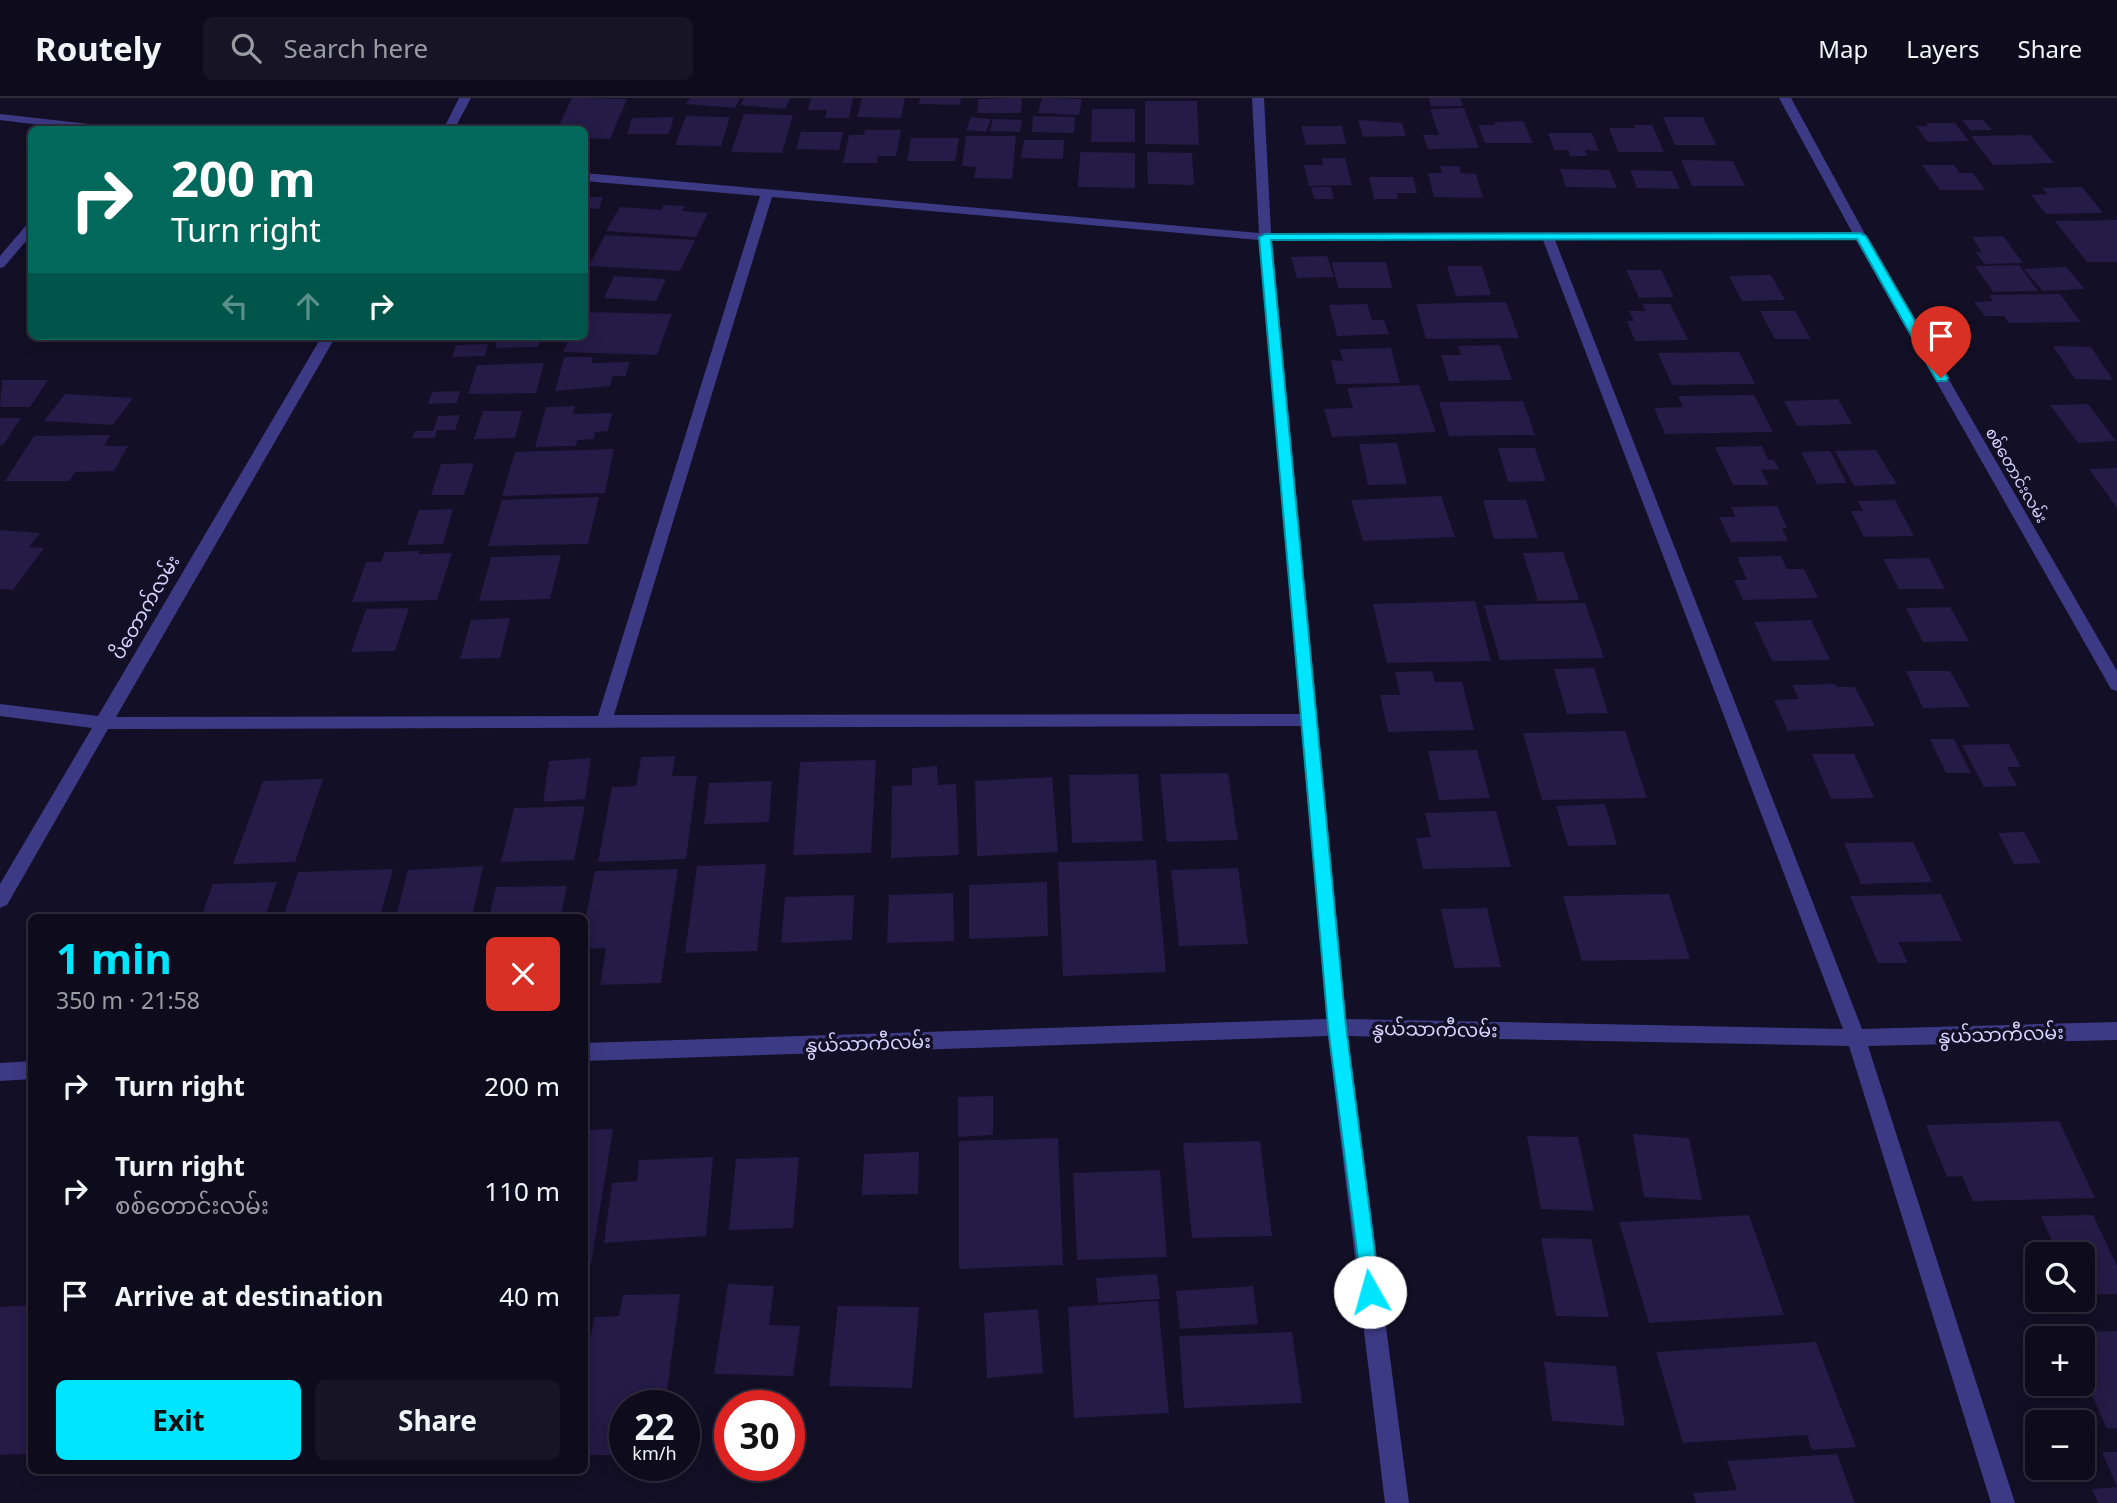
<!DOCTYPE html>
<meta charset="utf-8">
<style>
body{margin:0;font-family:"Noto Sans","Noto Sans Myanmar",sans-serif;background:#171425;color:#f1f3f6;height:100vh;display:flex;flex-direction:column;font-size:26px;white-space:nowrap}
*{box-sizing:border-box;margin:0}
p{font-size:23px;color:#9b9ba3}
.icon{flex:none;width:38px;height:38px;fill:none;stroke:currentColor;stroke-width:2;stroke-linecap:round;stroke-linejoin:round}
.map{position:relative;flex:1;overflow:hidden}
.drawer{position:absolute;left:28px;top:816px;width:560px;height:560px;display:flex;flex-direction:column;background:#0e0b1c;border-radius:10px;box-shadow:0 4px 18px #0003,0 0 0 2px #2e2b3b}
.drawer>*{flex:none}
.guide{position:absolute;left:28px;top:28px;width:560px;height:214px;border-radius:10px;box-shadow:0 4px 18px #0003,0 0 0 2px #2e2b3b;background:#00695c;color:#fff;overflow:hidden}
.tools{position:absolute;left:2025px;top:1144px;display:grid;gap:14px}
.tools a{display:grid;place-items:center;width:70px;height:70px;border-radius:10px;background:#0e0b1c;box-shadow:0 4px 18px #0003,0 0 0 2px #2e2b3b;font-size:35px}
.speed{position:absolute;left:609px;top:1292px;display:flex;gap:14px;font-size:35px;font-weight:700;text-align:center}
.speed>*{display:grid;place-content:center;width:91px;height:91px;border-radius:50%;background:#0e0b1c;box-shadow:0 4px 18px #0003,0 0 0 2px #2e2b3b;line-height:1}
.speed small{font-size:18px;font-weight:400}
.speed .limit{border:10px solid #d22;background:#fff;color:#111}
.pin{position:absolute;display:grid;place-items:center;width:60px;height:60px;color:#fff;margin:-72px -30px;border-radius:50% 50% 50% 0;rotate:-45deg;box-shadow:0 0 7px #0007}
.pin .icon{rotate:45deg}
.me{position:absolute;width:77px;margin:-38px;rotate:353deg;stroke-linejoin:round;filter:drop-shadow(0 0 5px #0008)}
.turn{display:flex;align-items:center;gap:24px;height:147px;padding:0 28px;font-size:32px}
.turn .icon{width:91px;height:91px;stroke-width:2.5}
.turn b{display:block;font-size:49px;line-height:60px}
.lanes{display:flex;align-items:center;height:66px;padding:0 28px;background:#0003;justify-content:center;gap:35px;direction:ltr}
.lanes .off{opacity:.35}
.round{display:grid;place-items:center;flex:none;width:74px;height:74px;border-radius:10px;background:#171425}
.overview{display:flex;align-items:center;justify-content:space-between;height:119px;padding:0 28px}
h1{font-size:42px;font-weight:700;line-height:52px;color:#00e5ff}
.action{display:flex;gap:14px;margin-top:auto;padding:14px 28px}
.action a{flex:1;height:80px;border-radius:10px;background:#00e5ff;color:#111;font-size:28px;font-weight:700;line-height:80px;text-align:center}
.action a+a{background:#171425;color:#f1f3f6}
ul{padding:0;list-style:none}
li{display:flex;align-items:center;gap:21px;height:105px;padding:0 28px}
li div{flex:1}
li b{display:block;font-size:26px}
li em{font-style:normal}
header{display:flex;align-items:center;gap:42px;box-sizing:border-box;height:98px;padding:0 35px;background:#0e0b1c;border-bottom:2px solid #2e2b3b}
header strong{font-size:33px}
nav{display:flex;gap:38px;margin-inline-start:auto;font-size:24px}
.search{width:490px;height:63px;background:#171425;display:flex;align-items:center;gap:18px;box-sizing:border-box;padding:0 24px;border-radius:10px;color:#9b9ba3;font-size:26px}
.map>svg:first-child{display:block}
.building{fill:#241b47}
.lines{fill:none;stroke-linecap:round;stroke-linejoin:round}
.minor{fill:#3d3a85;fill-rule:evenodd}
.route{fill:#00e5ff;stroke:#0095a6;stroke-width:2}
.labels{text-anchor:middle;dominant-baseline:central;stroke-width:7;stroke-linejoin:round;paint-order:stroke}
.far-street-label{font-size:16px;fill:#d9d4ff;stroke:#130f26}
.street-label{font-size:19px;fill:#d9d4ff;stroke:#130f26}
</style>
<header>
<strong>Routely</strong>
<div class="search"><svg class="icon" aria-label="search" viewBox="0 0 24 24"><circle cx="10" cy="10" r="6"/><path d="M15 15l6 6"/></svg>Search here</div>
<nav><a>Map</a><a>Layers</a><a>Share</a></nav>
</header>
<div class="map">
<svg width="2117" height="1405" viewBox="0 0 2117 1405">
<rect width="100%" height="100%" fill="#130f26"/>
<path class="building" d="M572 0 627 1 610 41 584 40V32H548L550 27H559Z
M690 0H740L735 10 686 6Z
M744 0H791L785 11 740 7Z
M811 0H853L849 20H825L827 12H808Z
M862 0H905L901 20 857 19Z
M920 0H961L960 7 919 6Z
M1013 0H1022L1021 15H977L978 1Z
M1042 0 1082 1 1079 17 1038 15Z
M1429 0H1460L1463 8H1431Z
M1145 3H1197L1199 47 1145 46Z
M1464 10 1479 50 1428 51 1423 37H1439L1430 11Z
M1092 11H1135V44H1091Z
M744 16 793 17 782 55 731 54Z
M686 18 730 19 721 48 675 47Z
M1033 18 1075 19 1074 35 1032 34Z
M674 19 669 36H627L632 20Z
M971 19 991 21 986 34 966 32Z
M1663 19H1703L1716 47H1675Z
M993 21 1022 22 1020 34 990 33Z
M1358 22 1402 25 1406 38 1363 39Z
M1962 22H1983L1992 32H1970Z
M1523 23 1533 45H1485L1478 27H1495L1494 24Z
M1926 25H1955L1969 43 1928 44 1916 28H1928Z
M1634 27H1652L1664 54H1618L1609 30H1635Z
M1301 28H1342L1346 46 1306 47Z
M865 32H901L896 58H878L877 65H843L849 37H864Z
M801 34H843L839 52 796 51Z
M1548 35H1592L1599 53 1585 52 1587 58H1570L1568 52H1554Z
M2030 37 2054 65 1993 67 1971 38Z
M966 38H1016L1012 81 974 80 976 69 962 68Z
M911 40H959L955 63H907Z
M1024 42H1064L1063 61 1021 60Z
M1080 54 1135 55V90L1078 89Z
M1147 54 1192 55 1194 87 1148 86Z
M1322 60H1345L1352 87 1309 88 1304 67H1323Z
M1681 62 1733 63 1745 88H1692Z
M1922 67H1954L1960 75H1973L1985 92H1940Z
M1440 68H1459L1461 75 1476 76 1483 100 1434 99 1428 75H1442Z
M1560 71 1609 72 1617 90 1566 89Z
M1630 72 1672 73 1680 91 1637 90Z
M1369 79H1413L1417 95H1397L1398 101H1374Z
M1311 89H1331L1334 101H1314Z
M2082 89 2103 115 2046 116 2031 97 2047 96 2042 90Z
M584 92H590L588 99H603L599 111 584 110Z
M664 107 685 108 682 113 708 115 696 139 606 133 620 109 661 112Z
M2117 122V164H2087L2055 123Z
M605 137 695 142 680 173 589 168Z
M2003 138 2023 165 1984 166 1976 154H1982L1972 139Z
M1327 158 1334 179 1297 180 1291 159Z
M1332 164H1386L1392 190H1338Z
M2019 167 2038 193 1993 194 1975 168Z
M1447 168H1482L1491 197 1456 198Z
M2066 169 2085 191 2043 193 2024 171Z
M1626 172H1661L1674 199 1639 200Z
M1771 177 1785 202 1742 203 1729 178Z
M614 178 666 181 656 203 604 200Z
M2060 196 2081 224 2009 225 2004 218H1985L1974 204 1993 203 1989 197Z
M1506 204 1519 240 1426 241 1416 206Z
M1367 206 1372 222H1384L1389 236 1337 238 1329 207Z
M1642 206H1670L1688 242 1635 243 1627 223H1634L1629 213H1646Z
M1760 213H1795L1811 241H1775Z
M584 214 672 216 657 257 563 254 570 238H584Z
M499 238H541L538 249 495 250Z
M488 246 485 258 452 259 456 247Z
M1500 247 1512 282 1449 283 1441 257H1461L1458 248Z
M2053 248 2091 249 2113 282 2075 281Z
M1391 250 1400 285 1336 286 1331 262 1343 263 1340 251Z
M1739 254 1755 286 1672 287 1658 255Z
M564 259H593L591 265 629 264 626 278H613L610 288 555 293Z
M544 265 536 295 468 296 477 267Z
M2 282H48L30 309H0Z
M1419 287 1436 334 1332 339 1324 311 1353 310 1347 290Z
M460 293 457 305 428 306 432 294Z
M65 296 133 300 113 327 44 323Z
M1754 297 1773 334 1665 336 1654 310 1683 309 1678 298Z
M1838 301 1852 326 1797 328 1784 303Z
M1523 303 1535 337 1449 338 1439 304Z
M2088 306 2116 343 2078 345 2050 307Z
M575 308 573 316 612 315 608 333 595 334 594 341 577 342 576 348 535 349 546 309Z
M483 313H522L515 340 474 341Z
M460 317 455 332H437L435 340H412L415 333H433L438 318Z
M0 320H21L3 347H0Z
M110 337 104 348H128L114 373 75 374 69 383H5L34 338Z
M1397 345 1407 386 1368 387 1359 346Z
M1762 348 1768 362H1774L1779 371 1761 372 1769 387H1733L1715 349Z
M1498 350H1535L1546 383 1508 384Z
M614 351 605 395 502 398 515 354Z
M1876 352 1897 386 1854 388 1835 353Z
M1830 353 1847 385 1817 386 1801 354Z
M474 365 464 397H431L441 366Z
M2117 370V410L2089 371Z
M1441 398 1455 439 1363 443 1351 402Z
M599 399 588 446 488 448 502 402Z
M1483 402H1526L1538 440 1494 441Z
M1895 402 1914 438 1864 439 1851 413H1863L1858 403Z
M1777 408 1787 430H1782L1788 443 1731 444 1719 419H1736L1731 409Z
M453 411 443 446 407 447 419 412Z
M0 432 40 435 29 449 44 450 13 492 0 491Z
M419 453 418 456 452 455 437 502 352 504 366 464H381L385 454Z
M1563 454 1579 502 1538 503 1523 455Z
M561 457 550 501 479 503 491 459Z
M1781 458 1787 471H1804L1818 500 1743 502 1734 482H1747L1737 459Z
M1929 460 1945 491H1899L1883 461Z
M1475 503 1491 563 1387 565 1373 506Z
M1585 505 1604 560 1500 562 1484 507Z
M1950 509 1969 543 1923 544 1906 510Z
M409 510 395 553 351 554 366 511Z
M510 520 500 560 460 561 471 522Z
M1811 522 1830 562 1772 563 1754 524Z
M1594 570 1608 615 1567 616 1554 571Z
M1432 573 1435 584H1462L1474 632 1388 634 1380 597H1400L1395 574Z
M1906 573H1950L1970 609 1923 610Z
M1835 586 1837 589H1855L1875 628 1788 633 1774 602 1799 601 1792 587Z
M1625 633 1647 700 1542 702 1523 635Z
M1930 641H1954L1971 675H1946Z
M2009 646 2021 669H2007L2017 688 1984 689 1962 647Z
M1477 652 1490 700 1439 702 1428 653Z
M1812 656H1854L1874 700 1831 701Z
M675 658 672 678H697L686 761 598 764 612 689 636 688 641 659Z
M591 660 585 701 543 704 549 663Z
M876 662 871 755 793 757 800 664Z
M937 668 938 687 956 686 959 757 891 760 892 688 912 687V670Z
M1228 675 1238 742 1167 744 1160 676Z
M1138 676 1143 743 1072 745 1069 677Z
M1052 679 1058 754 977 758 975 683Z
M323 681 295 764 233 766 263 683Z
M772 683 769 724 704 726 709 685Z
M1605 706 1617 747 1568 748 1556 708Z
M585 708 574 762 501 764 514 710Z
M1496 713 1511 769 1423 771 1416 740 1431 739 1425 715Z
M2024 734 2041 765 2014 766 1998 735Z
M1913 744 1932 784 1861 786 1844 745Z
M1156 762 1166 874 1063 878 1058 764Z
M766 766 757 853 685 855 697 768Z
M483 768 472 819H396L408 772Z
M1238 770 1248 846 1179 848 1171 772Z
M393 771 380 819H283L298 774Z
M678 771 661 885 600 887 606 850 584 851V828L595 773Z
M277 784 265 819H201L213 786Z
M1047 784 1048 838 969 841V787Z
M567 788 561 819H489L496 789Z
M953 795 954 843 887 845 889 797Z
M1669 796 1690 861 1582 863 1563 798Z
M1941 796 1962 843 1898 844 1908 865H1878L1850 798Z
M854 797 852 842 781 845 785 799Z
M1487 810 1501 869 1454 870 1441 811Z
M993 998V1037L958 1039V999Z
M2059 1023 2095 1100 1973 1103 1962 1078 1947 1079 1926 1027Z
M613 1031 591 1166H584V1032Z
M1633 1036 1689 1040 1702 1102 1644 1099Z
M1527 1038 1578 1039 1594 1113 1541 1111Z
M1058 1040 1063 1167 959 1171V1043Z
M1260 1043 1272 1138 1192 1140 1183 1045Z
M919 1054 918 1096 862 1097 864 1056Z
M713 1059 706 1138 604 1145 612 1085 637 1083 639 1062Z
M799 1059 793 1130 729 1132 736 1061Z
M1160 1072 1167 1159 1077 1162 1073 1075Z
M1749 1117 1784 1217 1649 1225 1619 1124Z
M2093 1117 2117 1168V1196L2082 1197V1157H2058L2041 1118Z
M1541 1140 1591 1141 1609 1219 1556 1218Z
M1157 1176 1160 1201 1098 1205 1096 1180Z
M728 1186 774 1188 769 1227 800 1228 793 1278 714 1276Z
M1253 1188 1258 1226 1180 1231 1176 1193Z
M680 1196 665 1307H625V1357H584V1278L594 1219 619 1218 623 1197Z
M1158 1203 1169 1315 1074 1320 1068 1209Z
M32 1207V1351L30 1356 0 1357V1209Z
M838 1208 919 1209 912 1290 829 1288Z
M1038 1211 1043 1275 987 1280 984 1215Z
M2117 1233V1330L2107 1331 2082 1275V1241H2067L2065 1234Z
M1292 1234 1302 1305 1184 1310 1179 1238Z
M1816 1244 1856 1349 1812 1352 1807 1337 1683 1345 1656 1254Z
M1544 1264 1616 1268 1625 1328 1552 1323Z
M2102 1354H2117V1389Z
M1837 1356 1855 1405H1696L1693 1395 1737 1392 1727 1363Z
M2117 1389V1405H2098L2092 1391Z"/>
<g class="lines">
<path class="minor" d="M459 0H471L454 32H443Z
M1252 0H1264L1271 135 1852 134 1779 0H1791L1866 138 2117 573V593L2111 591 1856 142H1555L1862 931 2117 924V942L1868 948 2015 1405H1991L1849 948 1348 938 1409 1405H1385L1328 938 584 963V945L1327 921 1301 628 108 631 7 807 0 810V786L92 630 0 618V606L98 618 322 238H336L116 619 598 618 760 98 584 83V75L1259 135ZM772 99 1259 142 1300 616 614 617ZM1543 142 1843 931 1346 921 1272 143Z
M0 16 116 29 121 32H81L0 22Z
M32 124V136L4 169 0 170V158L28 125Z
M32 963V981L0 983V965Z"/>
</g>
<path class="route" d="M1860 135 1866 138 1948 280 1946 283H1937L1935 280 1857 141 1271 142 1346 929 1380 1194 1377 1200 1370 1203 1363 1200 1328 929 1259 139 1265 136Z"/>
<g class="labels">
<g class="far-street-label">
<text transform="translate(2017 377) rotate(60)">စစ်တောင်းလမ်း</text>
</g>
<g class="street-label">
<text transform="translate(145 509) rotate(-60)">ပိတောက်လမ်း</text>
<text transform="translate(1435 931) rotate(1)">နွယ်သာကီလမ်း</text>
<text transform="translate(2001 936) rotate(-2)">နွယ်သာကီလမ်း</text>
<text transform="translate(868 945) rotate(-2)">နွယ်သာကီလမ်း</text>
</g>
</g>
</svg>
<div class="tools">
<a><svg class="icon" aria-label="search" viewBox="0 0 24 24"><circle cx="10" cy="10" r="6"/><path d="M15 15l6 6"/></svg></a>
<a>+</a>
<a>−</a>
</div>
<div class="speed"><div>22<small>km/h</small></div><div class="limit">30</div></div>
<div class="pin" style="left:1941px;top:280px;background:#d93025"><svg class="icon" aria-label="arrive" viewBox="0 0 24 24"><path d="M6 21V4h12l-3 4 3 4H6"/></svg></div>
<svg class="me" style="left:1370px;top:1194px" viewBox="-20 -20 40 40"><circle r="19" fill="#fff"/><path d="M0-13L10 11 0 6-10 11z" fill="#00e5ff"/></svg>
<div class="guide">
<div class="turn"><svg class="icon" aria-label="right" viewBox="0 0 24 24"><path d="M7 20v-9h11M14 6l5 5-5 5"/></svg><div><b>200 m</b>Turn right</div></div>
<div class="lanes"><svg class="icon off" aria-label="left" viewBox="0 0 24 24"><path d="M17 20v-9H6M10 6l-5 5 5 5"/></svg><svg class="icon off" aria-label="ahead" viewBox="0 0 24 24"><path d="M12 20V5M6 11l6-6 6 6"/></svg><svg class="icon" aria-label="right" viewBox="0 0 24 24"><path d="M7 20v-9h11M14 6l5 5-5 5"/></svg></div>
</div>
<section class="drawer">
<div class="overview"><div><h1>1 min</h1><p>350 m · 21:58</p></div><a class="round" style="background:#d93025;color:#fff"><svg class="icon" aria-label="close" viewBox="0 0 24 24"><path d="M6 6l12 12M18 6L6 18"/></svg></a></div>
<ul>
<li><svg class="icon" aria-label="right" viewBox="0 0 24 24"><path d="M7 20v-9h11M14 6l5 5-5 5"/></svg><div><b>Turn right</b></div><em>200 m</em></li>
<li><svg class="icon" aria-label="right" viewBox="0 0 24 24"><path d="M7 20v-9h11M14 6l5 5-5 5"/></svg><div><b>Turn right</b><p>စစ်တောင်းလမ်း</p></div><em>110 m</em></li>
<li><svg class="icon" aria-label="arrive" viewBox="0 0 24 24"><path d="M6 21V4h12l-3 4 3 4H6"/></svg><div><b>Arrive at destination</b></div><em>40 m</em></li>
</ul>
<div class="action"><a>Exit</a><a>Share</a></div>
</section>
</div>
